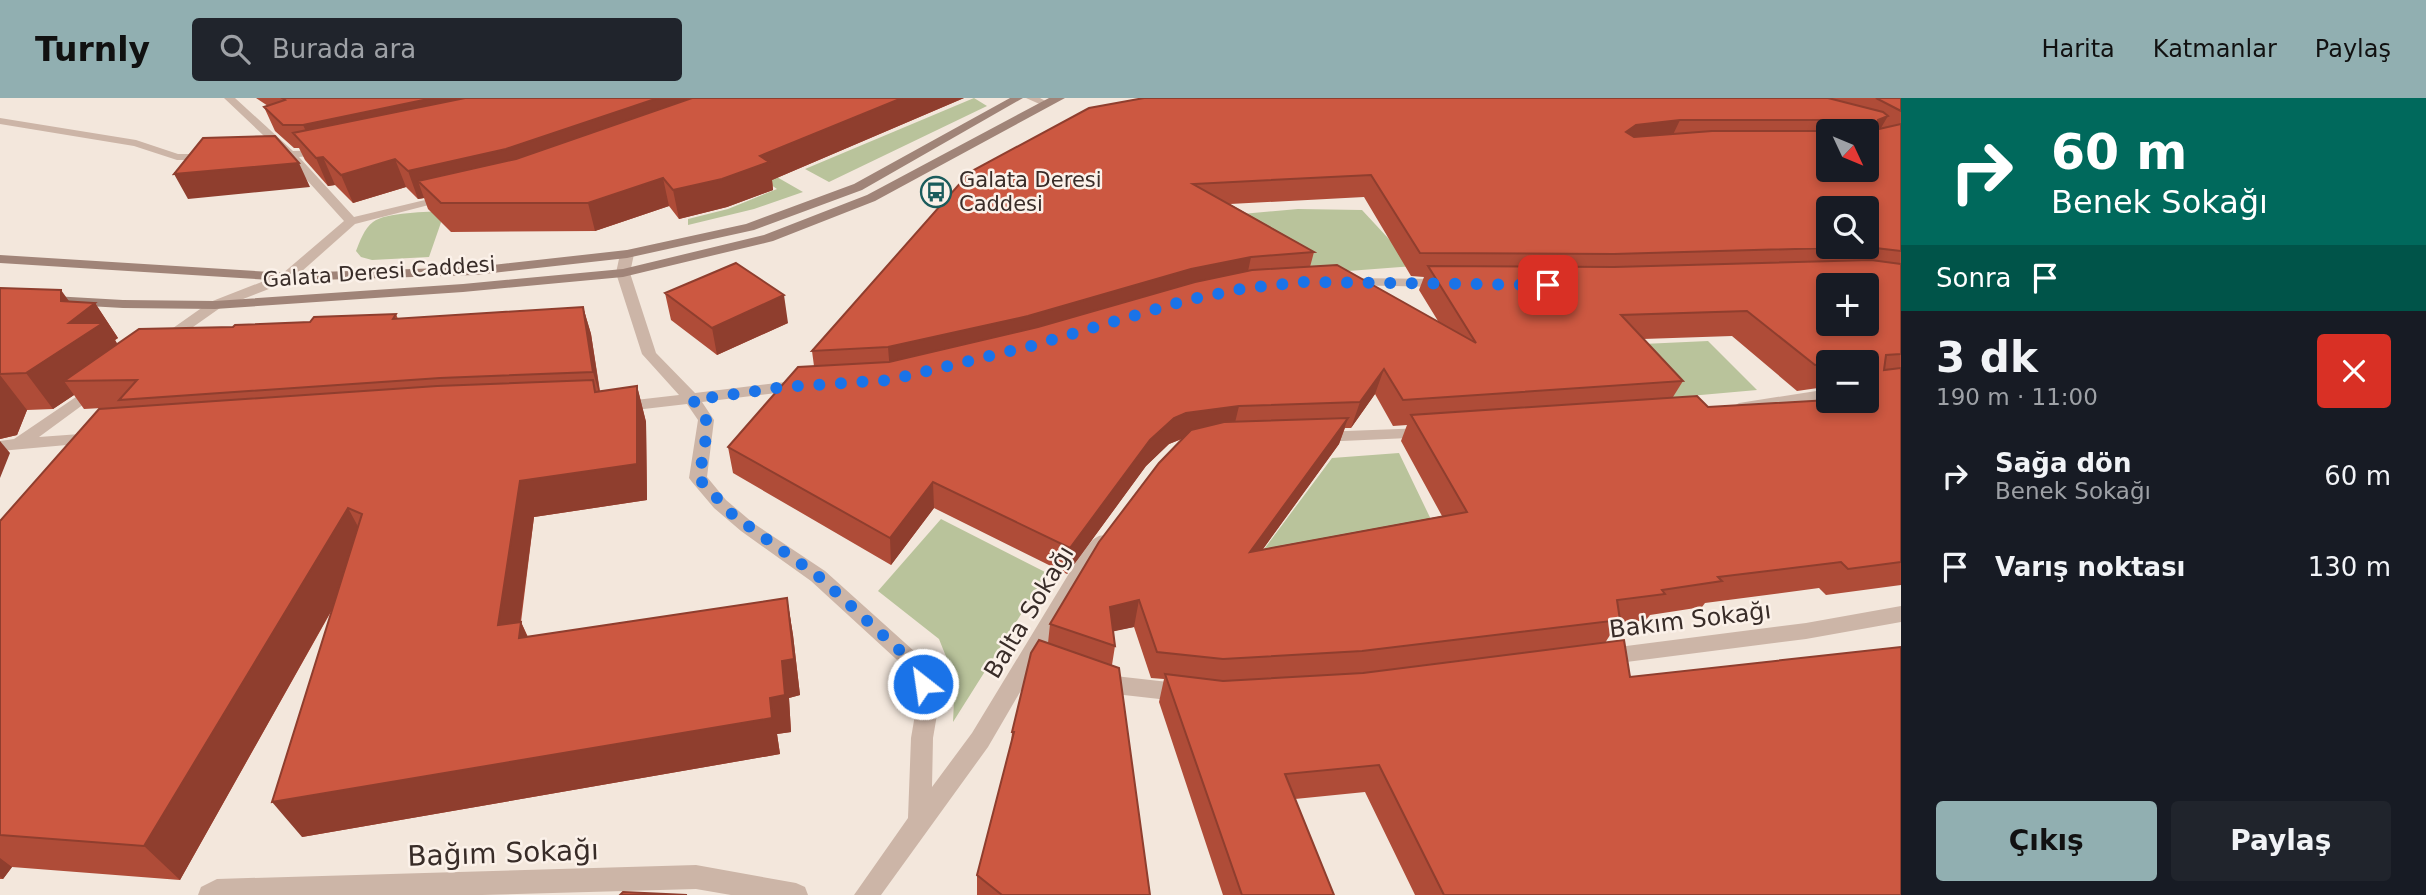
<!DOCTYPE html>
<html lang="tr">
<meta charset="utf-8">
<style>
body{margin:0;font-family:"DejaVu Sans",sans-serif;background:#20242c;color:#f1f3f6;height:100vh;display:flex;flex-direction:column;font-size:26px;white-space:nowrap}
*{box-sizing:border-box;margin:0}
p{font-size:23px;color:#9ea1a6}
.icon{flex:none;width:38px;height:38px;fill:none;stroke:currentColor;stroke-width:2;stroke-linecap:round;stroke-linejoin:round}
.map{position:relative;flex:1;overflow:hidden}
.panel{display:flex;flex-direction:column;background:#171b24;width:525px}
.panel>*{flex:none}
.guide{background:#00695c;color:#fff;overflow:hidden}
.needle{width:46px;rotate:134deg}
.controls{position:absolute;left:1816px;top:21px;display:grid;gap:14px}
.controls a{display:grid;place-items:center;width:63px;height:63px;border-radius:7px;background:#171b24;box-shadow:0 4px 10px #0003;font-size:35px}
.pin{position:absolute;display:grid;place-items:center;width:60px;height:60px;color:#fff;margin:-30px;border-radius:14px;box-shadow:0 4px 10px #0006}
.me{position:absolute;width:77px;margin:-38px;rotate:330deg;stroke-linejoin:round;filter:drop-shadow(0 0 5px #0008)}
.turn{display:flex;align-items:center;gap:24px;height:147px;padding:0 35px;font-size:32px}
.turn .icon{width:91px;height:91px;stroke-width:2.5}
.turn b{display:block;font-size:49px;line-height:60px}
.then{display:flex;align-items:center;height:66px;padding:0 35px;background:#0003;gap:14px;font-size:26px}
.round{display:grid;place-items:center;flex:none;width:74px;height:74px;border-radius:7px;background:#20242c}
.summary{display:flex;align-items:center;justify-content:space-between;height:119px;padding:0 35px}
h1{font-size:42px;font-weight:800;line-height:52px}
.button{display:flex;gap:14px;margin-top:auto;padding:14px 35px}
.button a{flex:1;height:80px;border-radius:7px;background:#91afb1;color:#111;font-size:28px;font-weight:800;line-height:80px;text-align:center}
.button a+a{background:#20242c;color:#f1f3f6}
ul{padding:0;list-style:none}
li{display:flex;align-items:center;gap:21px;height:91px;padding:0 35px}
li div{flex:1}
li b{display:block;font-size:26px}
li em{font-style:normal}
header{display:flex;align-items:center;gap:42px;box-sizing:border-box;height:98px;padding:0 35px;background:#91afb1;color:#111}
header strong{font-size:33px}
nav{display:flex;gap:38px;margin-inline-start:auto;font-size:24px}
.search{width:490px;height:63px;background:#20242c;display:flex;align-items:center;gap:18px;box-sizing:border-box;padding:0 24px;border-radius:7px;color:#9ea1a6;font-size:26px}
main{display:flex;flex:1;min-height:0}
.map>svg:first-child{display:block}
.green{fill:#b9c39b}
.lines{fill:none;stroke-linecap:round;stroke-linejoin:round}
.street{fill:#ccb5a7;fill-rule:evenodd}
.secondary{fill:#a08478;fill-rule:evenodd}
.wall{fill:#af4c38;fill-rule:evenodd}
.shaded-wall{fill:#8f3e2e}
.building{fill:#cc5841;stroke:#8f3e2e;stroke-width:2;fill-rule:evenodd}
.route{stroke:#1a73e8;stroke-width:12;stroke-dasharray:0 21.6}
.labels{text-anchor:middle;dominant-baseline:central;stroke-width:5;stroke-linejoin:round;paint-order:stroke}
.far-poi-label{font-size:21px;fill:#382c28;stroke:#fbf1e9;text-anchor:start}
.far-street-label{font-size:21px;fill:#382c28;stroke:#fbf1e9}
.street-label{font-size:24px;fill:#382c28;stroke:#fbf1e9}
.near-street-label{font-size:28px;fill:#382c28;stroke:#fbf1e9}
</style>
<header>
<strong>Turnly</strong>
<div class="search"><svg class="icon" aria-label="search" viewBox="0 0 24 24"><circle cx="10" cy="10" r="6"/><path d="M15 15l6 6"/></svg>Burada ara</div>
<nav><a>Harita</a><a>Katmanlar</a><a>Paylaş</a></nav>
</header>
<main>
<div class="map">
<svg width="1901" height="797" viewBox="0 0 1901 797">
<rect width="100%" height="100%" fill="#f3e7dc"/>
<path class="green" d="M974 0 987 8 829 84 805 71Z
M735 55 803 94 754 111 688 127V121L728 111 777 91 727 57Z
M1298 111 1362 112 1414 168 1309 176 1231 117Z
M445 113 429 159 372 162 361 159 356 153C360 143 364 131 373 124 386 114 428 114 445 113Z
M1708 243 1757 292 1667 300 1621 247Z
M1399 355 1437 434 1244 478 1332 360Z
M941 421 1047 475 953 624 955 581 939 541 878 493Z"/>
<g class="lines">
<path class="street" d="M224 0H235L293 53 329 52V56L299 59 354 119 450 96 456 100 355 126 292 182 220 210 166 248H156L154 245 156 242 210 204 282 176 344 123 287 60H265V56L281 54Z
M1026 0H1040L1049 5 1044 8Z
M0 20 136 42 178 56H209L215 59 209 62H177L134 48 0 26Z
M627 152 634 156 630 175 656 255 695 295 802 282 810 287 802 292 702 304 714 322 707 379 726 402 753 425 825 473 924 562 939 605 933 640 932 689 972 635 1079 459C1088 449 1094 434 1108 438L1111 443 1093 469 988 649 881 797H854L908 720 911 640 917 605 908 572 811 483 741 433 714 410 692 384 689 380 698 322 687 306 618 314 610 309 618 304 679 297 642 256 616 175 620 156Z
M1346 180 1444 181 1451 185 1444 189 1341 187 1339 184Z
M98 284 106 289 103 292 39 339 94 335 100 336 102 340 100 344 0 353V343L14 341Z
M1829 291V301L1739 315 1731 310 1739 305Z
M1425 330 1431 331 1433 335 1431 339 1320 344 1312 339 1320 334Z
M1901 508V524L1806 541 1603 567 1596 565 1593 559 1596 553 1603 551 1806 525Z
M1100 574 1115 578 1186 586 1193 589 1197 595 1193 601 1186 604 1115 596 1093 588 1090 582 1093 576Z
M696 767 796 785 805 789 808 797H731L696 791 482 797H198L201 789 217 781Z"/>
<path class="secondary" d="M1010 0H1023L862 92 754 132 627 160 475 177 287 183 0 165V157L287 175 475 169 627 152 746 126 854 86Z
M1049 0H1065L875 103 773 143 623 179 463 194 215 211 123 210 0 203V195L123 202 215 203 463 186 623 171 764 137 867 97Z"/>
</g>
<path class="wall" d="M256 0H964L772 82 773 92 727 109 679 121 669 108 595 133 451 134 428 111 424 100 418 101 406 89 353 105 335 87 328 88 305 62 299 50H294L275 33 264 9 268 8Z
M1144 0H1901V487L1826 497 1819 490 1705 505 1702 509 1650 517 1646 522 1617 526 1605 545 1630 579 1901 797H1415L1365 694 1295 701 1334 797H1223L1159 604 1164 581 1151 580 1134 529 1113 533 1115 548 1112 567 1150 797H977V777L1011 647 1012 634 1048 545 1050 526 1182 341 1169 346 1146 368 1067 476 934 410 891 467 733 375 728 349 814 268 812 253 1138 2ZM1364 99 1411 178 1424 179 1419 192 1438 223 1310 169 1314 154 1230 106ZM1732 238 1797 293 1825 289 1815 303 1708 309 1673 299 1683 283 1643 241ZM1829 264H1867V303H1829ZM1375 296 1393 328 1407 327 1401 343 1442 418 1263 451 1339 346 1345 330H1351Z
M0 190 70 204 95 205 118 240 115 242 117 246 233 229 310 224 396 216 398 221 583 209 591 236 600 293 637 288 646 324 647 402 534 419 521 524 528 539 787 500 793 537 800 597 789 600 791 634 777 636 780 656 302 739 332 512 180 782 12 769 3 781H0V423L102 310 84 311 74 297 53 311 27 312 17 337 0 341Z
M665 195 788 225 717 257 671 222Z"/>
<path class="shaded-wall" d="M433 0H503L314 50 303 27Z
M658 0H738L433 98 418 83 424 100 418 101 408 73Z
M902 0H964L772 82 773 92 727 109 679 121 673 92Z
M1888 18 1875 40 1878 22Z
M1680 22 1670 43 1626 49V34L1636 27Z
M323 59 335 87 328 88 316 60Z
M395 61 406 89 353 105 341 77Z
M299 65 310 89 188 101 174 76Z
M663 80 669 108 595 133 588 105Z
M1251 159 1246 183 890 274 888 249 1191 171Z
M61 192 79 217 95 205 118 240 115 242 126 260 64 283 74 297 53 311 26 275 61 203Z
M784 197 788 225 717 257 712 230Z
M583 209 591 236 601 302 593 274Z
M1384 271 1375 296 1351 330 1360 304Z
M0 277 27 312 17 337 0 341Z
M637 288 646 324 647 402 534 419 515 563 498 527 520 383Z
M1239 308 1233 333 1181 341 1169 346 1146 368 1067 476 1070 450 1150 342 1174 320 1186 315Z
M1348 320 1339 346 1242 480 1250 454Z
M0 343 10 355 0 380Z
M933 384 934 410 891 467 890 440Z
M348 410 368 447 180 782 144 748Z
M787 500 793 537 800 597 789 600 791 634 777 636 780 656 302 739 272 704 770 600Z
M1139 502 1134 529 1106 535 1110 509Z
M521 524 537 561 519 540Z
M0 760 12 769 3 781 0 779Z"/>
<path class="building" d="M282 0H433L303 27H283L264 9 285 2Z
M465 0H658L506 51 408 73 395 61 341 77 323 59 316 60 293 35Z
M692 0H902L760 58 769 64 722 81 673 92 663 80 588 105H441L418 83 516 61Z
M1144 0H1828L1883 14 1888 18 1878 22 1879 31 1901 26V153L1867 149V110H1829V149H1864L1614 156 1420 155 1371 77 1193 86 1314 154 1251 159 1191 171 1028 218 888 249 812 253 970 74 1089 10ZM1680 22H1842L1845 30 1842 33H1712L1634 39 1626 34 1636 27ZM1829 33H1867V72H1829Z
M1876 0H1901V13Z
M275 38 299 65 174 76 203 40Z
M1871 162 1901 166V256L1886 257 1884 272 1901 270V464L1848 471 1841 464 1718 479 1722 483 1662 492 1665 496 1617 502 1620 522 1362 553 1223 561 1157 554 1139 502 1110 509 1115 548 1050 526 1099 444 1159 365 1191 332 1224 324 1348 320 1250 454 1467 414 1411 317 1697 298 1708 309 1829 302 1867 303V264H1848L1847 263 1829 264V266L1815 267 1747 213 1621 217 1683 283 1403 302 1384 271 1360 304 1239 308 1186 315 1174 320 1150 342 1070 450 933 384 890 440 728 349 798 269 889 264 1038 229 1195 184 1252 172 1337 167 1476 245 1428 168 1614 169ZM1829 187H1867V226H1829Z
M736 165 784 197 712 230 665 195Z
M0 190 61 192V203L95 205 69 225H103L26 275 0 276Z
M583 209 593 274 440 280 119 302 137 282 64 283 139 231 233 229 235 227 310 224 314 219 396 216 393 221Z
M593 282 595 294 637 288V366L520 383 498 527 521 524 519 540 787 500 794 561 782 563 785 597 770 600 772 620 272 704 362 416 348 410 144 748 0 737V423L99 311 437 288Z
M1039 542 1119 570 1150 797H1002L977 777 1014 634H1012L1031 555Z
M1624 542 1630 579 1901 549V797H1444L1379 667 1285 676 1334 797H1242L1165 576 1223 583 1363 575Z
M623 794 687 797H620Z"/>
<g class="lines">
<path class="route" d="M923 586 917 568 818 478 733 417 698 380 705 351 706 322 693 302 784 289 890 282 1031 248 1187 202 1246 190 1304 184 1548 187"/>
</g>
<defs>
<g id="bus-ring" transform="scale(1.575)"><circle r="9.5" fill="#fbf1e9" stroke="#1b5c5c" stroke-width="1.5"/><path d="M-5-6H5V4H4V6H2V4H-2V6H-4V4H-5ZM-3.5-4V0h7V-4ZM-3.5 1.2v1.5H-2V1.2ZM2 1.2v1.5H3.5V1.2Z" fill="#1b5c5c"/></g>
</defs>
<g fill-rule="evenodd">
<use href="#bus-ring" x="936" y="94"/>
</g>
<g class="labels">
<g class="far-poi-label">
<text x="959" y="82">Galata Deresi<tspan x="959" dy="24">Caddesi</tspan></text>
</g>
<g class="far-street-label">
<text transform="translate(379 174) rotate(-4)">Galata Deresi Caddesi</text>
</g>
<g class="street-label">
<text transform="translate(1029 514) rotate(-59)">Balta Sokağı</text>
<text transform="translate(1690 522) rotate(-7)">Bakım Sokağı</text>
</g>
<g class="near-street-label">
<text transform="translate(503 755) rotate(-2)">Bağım Sokağı</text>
</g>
</g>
</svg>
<div class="controls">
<a><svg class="needle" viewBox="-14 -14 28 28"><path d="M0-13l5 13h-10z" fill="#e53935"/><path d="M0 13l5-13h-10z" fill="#9ea1a6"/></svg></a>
<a><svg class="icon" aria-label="search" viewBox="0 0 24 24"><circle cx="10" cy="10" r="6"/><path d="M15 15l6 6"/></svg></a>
<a>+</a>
<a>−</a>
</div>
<div class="pin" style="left:1548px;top:187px;background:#d93025"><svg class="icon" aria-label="arrive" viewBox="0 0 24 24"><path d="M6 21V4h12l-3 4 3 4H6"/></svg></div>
<svg class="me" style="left:923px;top:586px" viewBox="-20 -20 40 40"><circle r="17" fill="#1a73e8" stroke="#fff" stroke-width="3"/><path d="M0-11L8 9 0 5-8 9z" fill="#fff"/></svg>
</div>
<section class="panel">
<div class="guide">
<div class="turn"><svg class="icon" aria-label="right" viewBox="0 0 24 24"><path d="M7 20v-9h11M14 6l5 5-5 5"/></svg><div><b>60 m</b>Benek Sokağı</div></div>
<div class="then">Sonra<svg class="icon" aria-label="arrive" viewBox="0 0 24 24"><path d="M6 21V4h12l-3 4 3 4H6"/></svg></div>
</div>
<div class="summary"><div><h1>3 dk</h1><p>190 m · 11:00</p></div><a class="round" style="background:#d93025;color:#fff"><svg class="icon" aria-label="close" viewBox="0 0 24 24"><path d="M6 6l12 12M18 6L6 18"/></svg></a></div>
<ul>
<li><svg class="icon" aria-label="right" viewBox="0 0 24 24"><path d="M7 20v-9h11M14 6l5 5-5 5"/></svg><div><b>Sağa dön</b><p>Benek Sokağı</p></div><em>60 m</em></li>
<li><svg class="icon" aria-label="arrive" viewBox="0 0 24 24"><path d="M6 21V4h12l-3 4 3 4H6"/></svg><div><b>Varış noktası</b></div><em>130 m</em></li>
</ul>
<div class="button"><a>Çıkış</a><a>Paylaş</a></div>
</section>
</main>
